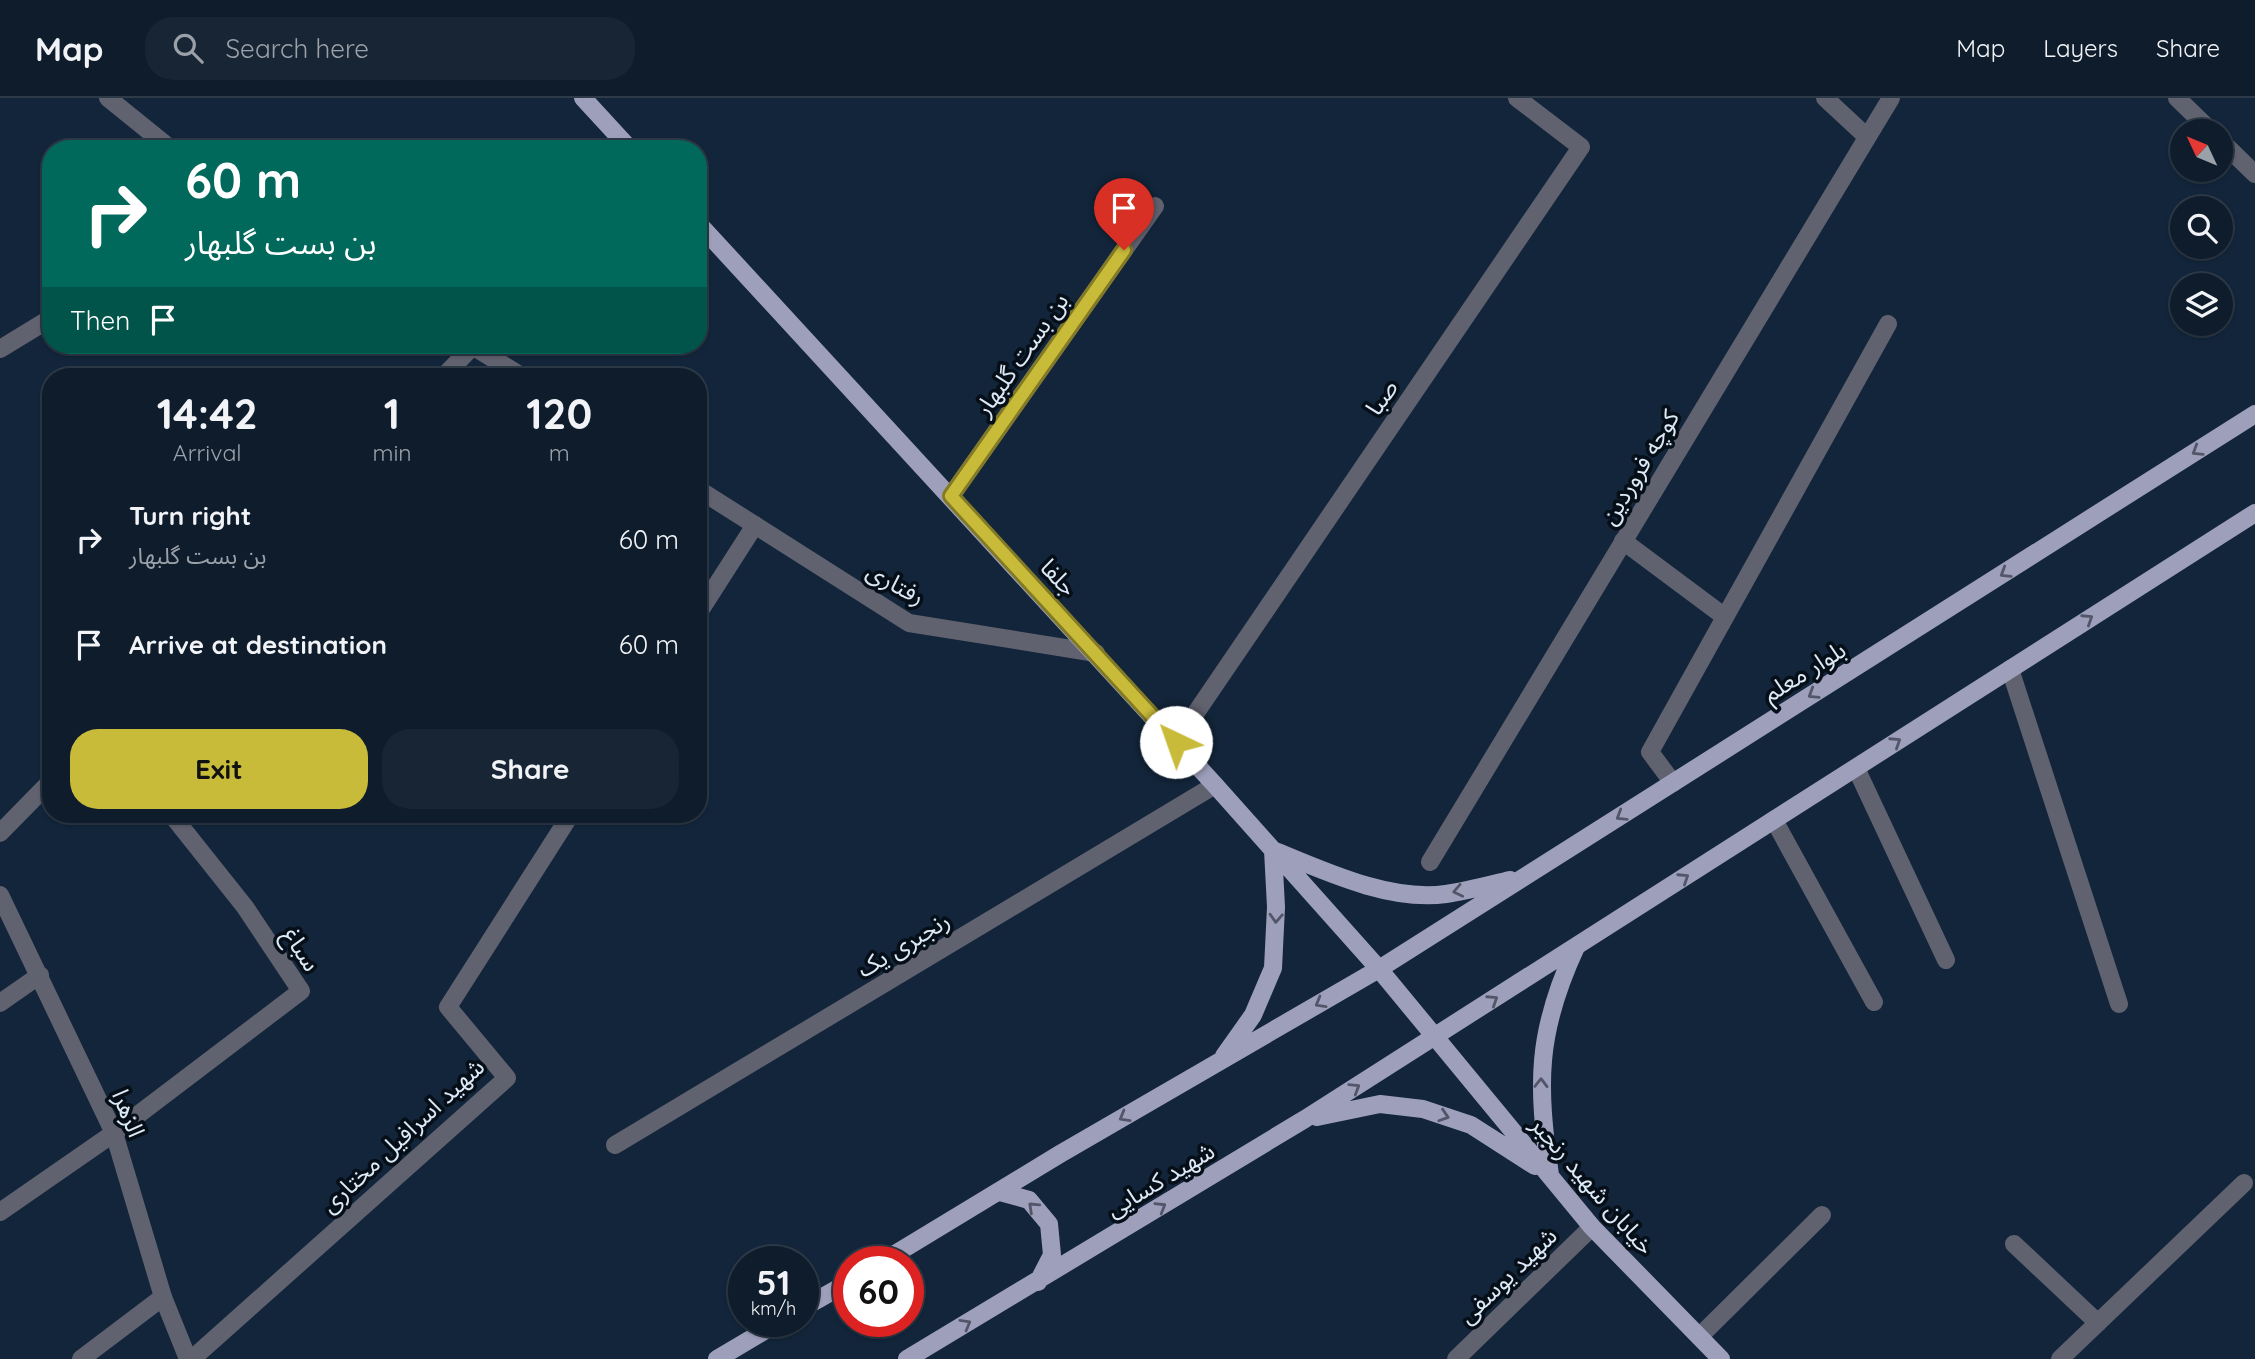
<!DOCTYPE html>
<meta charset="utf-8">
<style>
body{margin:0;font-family:Quicksand,"Noto Sans Arabic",sans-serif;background:#172534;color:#f1f3f6;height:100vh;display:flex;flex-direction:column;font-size:26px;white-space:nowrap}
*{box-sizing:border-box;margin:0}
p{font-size:23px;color:#9ba1a9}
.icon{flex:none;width:38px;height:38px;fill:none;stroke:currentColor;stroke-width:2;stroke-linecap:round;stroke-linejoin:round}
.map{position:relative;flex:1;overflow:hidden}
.panel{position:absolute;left:42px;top:270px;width:665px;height:455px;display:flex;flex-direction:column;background:#0e1c2c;border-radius:28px;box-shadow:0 2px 5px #0004,0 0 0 2px #2e3a48}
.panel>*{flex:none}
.guide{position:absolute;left:42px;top:42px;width:665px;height:214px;border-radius:28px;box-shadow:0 2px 5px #0004,0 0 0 2px #2e3a48;background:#00695c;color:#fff;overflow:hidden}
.needle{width:46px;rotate:314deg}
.buttons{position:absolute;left:2170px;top:21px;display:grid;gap:14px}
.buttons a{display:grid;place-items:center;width:63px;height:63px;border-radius:50%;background:#0e1c2c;box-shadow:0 2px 5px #0004,0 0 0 2px #2e3a48;font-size:35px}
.speed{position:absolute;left:728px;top:1148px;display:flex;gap:14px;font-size:35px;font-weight:700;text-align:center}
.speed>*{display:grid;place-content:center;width:91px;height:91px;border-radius:50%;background:#0e1c2c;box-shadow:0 2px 5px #0004,0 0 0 2px #2e3a48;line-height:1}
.speed small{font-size:18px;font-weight:400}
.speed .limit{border:10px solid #d22;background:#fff;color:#111}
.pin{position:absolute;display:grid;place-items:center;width:60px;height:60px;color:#fff;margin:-72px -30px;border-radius:50% 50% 50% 0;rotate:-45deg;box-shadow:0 0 7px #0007}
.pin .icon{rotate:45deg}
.me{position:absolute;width:77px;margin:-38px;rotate:318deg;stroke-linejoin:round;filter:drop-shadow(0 0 5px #0008)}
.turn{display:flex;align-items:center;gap:24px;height:147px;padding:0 28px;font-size:32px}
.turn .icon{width:91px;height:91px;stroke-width:2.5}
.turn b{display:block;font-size:49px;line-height:60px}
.then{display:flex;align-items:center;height:66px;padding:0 28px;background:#0003;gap:14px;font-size:26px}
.eta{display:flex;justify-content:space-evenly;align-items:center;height:119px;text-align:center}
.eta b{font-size:42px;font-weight:800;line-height:49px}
.primary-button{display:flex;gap:14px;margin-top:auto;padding:14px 28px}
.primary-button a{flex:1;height:80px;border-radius:28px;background:#c9bb3a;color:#111;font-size:28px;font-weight:800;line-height:80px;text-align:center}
.primary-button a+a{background:#172534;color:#f1f3f6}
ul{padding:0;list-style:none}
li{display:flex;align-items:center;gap:21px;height:105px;padding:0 28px}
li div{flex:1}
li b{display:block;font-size:26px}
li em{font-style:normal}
header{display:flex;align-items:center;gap:42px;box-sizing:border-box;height:98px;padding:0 35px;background:#0e1c2c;border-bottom:2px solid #2e3a48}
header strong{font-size:33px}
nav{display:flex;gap:38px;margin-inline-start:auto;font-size:24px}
.search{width:490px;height:63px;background:#172534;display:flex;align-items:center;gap:18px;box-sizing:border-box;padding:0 24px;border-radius:28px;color:#9ba1a9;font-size:26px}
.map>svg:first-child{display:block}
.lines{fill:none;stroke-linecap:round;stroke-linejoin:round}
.service{stroke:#61626f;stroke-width:18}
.minor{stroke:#61626f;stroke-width:18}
.tertiary{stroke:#61626f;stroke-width:18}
.primary{stroke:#9e9fbb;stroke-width:18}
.oneway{stroke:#525669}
.route-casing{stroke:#837a26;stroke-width:18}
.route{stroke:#c9bb3a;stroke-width:12}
.labels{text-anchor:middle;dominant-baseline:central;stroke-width:7;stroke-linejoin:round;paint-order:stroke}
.street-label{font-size:24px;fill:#dce9f7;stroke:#060e17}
</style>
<header>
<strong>Map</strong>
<div class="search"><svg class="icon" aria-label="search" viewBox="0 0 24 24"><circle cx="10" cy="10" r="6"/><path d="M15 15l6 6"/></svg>Search here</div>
<nav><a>Map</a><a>Layers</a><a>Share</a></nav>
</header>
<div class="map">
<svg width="2255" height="1261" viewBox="0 0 2255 1261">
<rect width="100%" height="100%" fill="#12253a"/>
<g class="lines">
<path class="service" d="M0 251 51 220
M1623 443 1725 519
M1673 685 1650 654 1888 226"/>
<path class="minor" d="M1825 0 1867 39
M444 278 473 248
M951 398 1155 108
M698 516 755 427
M2010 571 2119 906
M1176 644 1581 49 1517 0
M1856 670 1946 862
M1774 722 1874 904
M0 735 51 683
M1430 764 1891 0
M615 1047 1215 687
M0 1114 114 1035 301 893 245 809 171 716
M2014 1146 2098 1225
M1700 1238 1822 1117
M81 1261 163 1199
M192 1261 507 980 448 909 571 716
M1456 1261 1592 1129
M2060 1261 2244 1085"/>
<path class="tertiary" d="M108 0 171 51
M2177 0 2211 33
M2221 43 2255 76
M471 247 521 278
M698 391 909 525 1096 555
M0 797 114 1035 163 1199 188 1261
M0 905 40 877"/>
<path class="primary" d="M583 0 630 51
M698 125 1215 687 1379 871 1592 1129 1721 1261
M1224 958 1253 917 1273 870 1276 809 1273 752C1324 773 1390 804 1446 796 1467 793 1489 787 1510 782
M1317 1019 1380 1006 1423 1011 1471 1027 1535 1068
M1550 1077C1537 986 1536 935 1576 849
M1000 1094 1029 1102 1049 1126 1052 1157 1038 1184
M882 1164 1060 1056 1379 871 2255 316
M803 1210 849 1184
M717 1261 781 1223
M907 1261 1305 1021 2255 415"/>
</g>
<defs><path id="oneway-chevron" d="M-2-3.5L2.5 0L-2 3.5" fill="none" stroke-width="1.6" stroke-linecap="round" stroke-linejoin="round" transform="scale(1.75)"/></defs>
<g class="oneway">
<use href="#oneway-chevron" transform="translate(2197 353) rotate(148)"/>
<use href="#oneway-chevron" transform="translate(2005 475) rotate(148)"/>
<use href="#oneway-chevron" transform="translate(2088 521) rotate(-33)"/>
<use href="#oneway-chevron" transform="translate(1813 596) rotate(148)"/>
<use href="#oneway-chevron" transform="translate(1896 644) rotate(-33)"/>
<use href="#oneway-chevron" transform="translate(1621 718) rotate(148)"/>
<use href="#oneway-chevron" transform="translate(1684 780) rotate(-33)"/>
<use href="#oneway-chevron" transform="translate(1458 793) rotate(168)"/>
<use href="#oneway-chevron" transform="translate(1276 820) rotate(93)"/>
<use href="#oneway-chevron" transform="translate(1493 902) rotate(-33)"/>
<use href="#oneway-chevron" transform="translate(1320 905) rotate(150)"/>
<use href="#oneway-chevron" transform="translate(1541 985) rotate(-89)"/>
<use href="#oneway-chevron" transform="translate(1355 990) rotate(-32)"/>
<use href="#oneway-chevron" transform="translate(1444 1018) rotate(18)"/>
<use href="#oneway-chevron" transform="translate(1124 1019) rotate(150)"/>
<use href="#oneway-chevron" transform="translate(1033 1109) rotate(-137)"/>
<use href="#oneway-chevron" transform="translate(1161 1109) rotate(-31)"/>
<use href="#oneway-chevron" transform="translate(966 1226) rotate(-30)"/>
</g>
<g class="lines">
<g class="route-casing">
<path id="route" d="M1124 152 951 398 1176 644"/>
</g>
<use href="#route" class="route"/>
</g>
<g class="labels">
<g class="street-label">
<text transform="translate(1021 256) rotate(-55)">بن بست گلبهار</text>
<text transform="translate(1381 299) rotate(-56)">صبا</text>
<text transform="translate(1639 369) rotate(-59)">کوچه فروردین</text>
<text transform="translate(1059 479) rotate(47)">جلفا</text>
<text transform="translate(896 485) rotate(29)">رفتاری</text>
<text transform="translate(1804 573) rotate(-32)">بلوار معلم</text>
<text transform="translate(903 846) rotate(-31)">رنجبری یک</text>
<text transform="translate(302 851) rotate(57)">سباغ</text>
<text transform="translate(129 1015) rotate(68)">الزهرا</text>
<text transform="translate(402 1037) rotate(-43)">شهید اسرافیل مختاری</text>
<text transform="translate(1160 1081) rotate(-31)">شهید کسایی</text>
<text transform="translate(1593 1087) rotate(49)">خیابان شهید رنجبر</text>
<text transform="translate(1507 1177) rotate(-44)">شهید یوسفی</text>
</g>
</g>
</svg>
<div class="buttons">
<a><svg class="needle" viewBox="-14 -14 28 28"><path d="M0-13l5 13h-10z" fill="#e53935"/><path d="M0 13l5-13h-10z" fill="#9ba1a9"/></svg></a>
<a><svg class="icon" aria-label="search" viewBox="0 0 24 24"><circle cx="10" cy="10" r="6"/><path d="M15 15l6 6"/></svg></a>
<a><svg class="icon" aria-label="layers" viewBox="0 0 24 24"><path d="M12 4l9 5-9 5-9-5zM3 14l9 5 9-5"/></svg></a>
</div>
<div class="speed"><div>51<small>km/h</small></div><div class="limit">60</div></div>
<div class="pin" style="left:1124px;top:152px;background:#d93025"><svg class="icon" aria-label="arrive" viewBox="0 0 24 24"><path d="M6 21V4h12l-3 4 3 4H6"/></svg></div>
<svg class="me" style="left:1176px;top:644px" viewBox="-20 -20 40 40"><circle r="19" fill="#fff"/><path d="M0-13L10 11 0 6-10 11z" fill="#c9bb3a"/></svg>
<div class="guide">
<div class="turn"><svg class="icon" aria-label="right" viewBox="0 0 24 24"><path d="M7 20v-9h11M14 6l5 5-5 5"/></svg><div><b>60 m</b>بن بست گلبهار</div></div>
<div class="then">Then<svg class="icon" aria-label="arrive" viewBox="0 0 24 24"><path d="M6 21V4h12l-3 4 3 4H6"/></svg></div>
</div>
<section class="panel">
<div class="eta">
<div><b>14:42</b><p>Arrival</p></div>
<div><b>1</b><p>min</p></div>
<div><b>120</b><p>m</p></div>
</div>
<ul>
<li><svg class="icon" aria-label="right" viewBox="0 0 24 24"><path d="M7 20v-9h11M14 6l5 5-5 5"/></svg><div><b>Turn right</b><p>بن بست گلبهار</p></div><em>60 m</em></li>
<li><svg class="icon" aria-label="arrive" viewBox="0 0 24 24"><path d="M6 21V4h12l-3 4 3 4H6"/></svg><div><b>Arrive at destination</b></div><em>60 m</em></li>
</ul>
<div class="primary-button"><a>Exit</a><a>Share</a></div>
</section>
</div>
